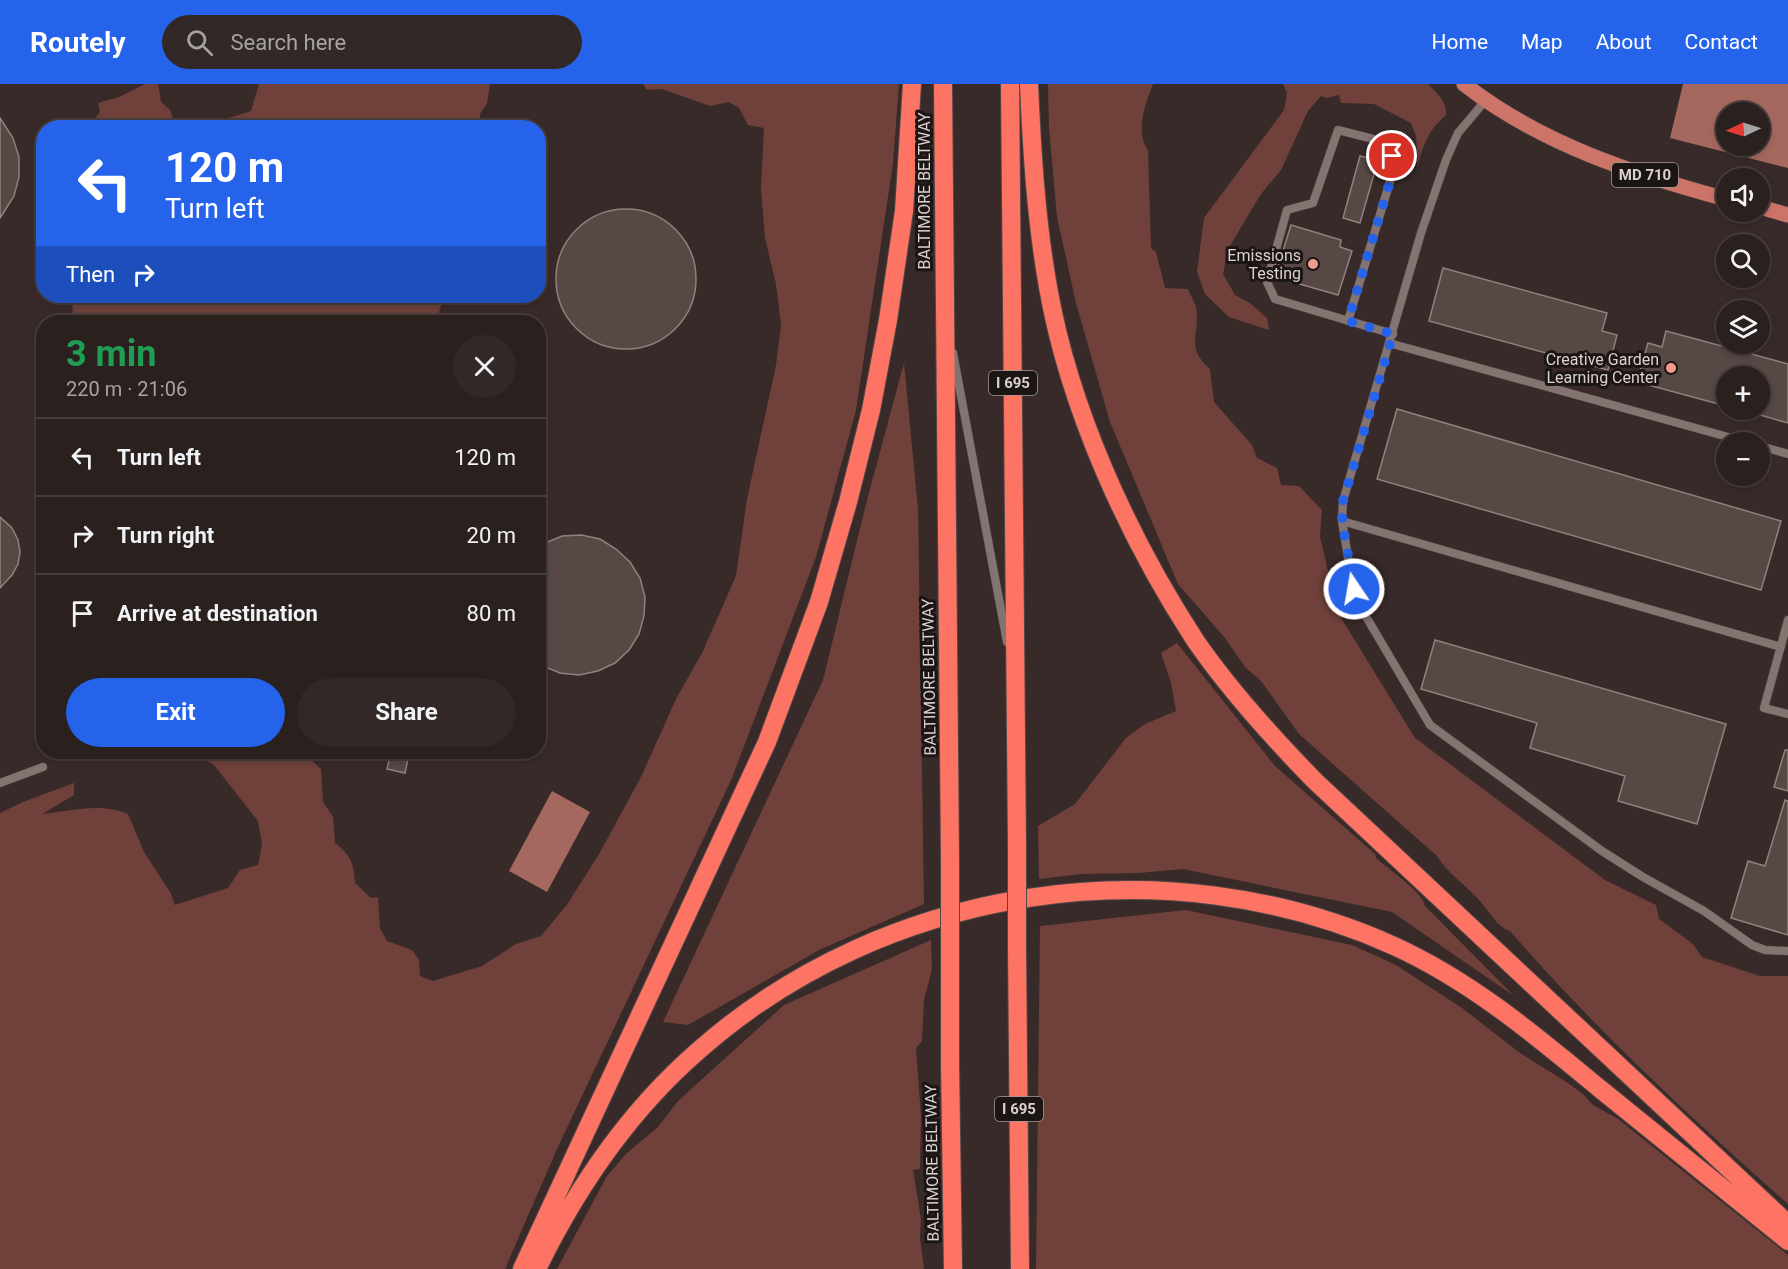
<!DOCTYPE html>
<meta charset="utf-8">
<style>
body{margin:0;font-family:Roboto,sans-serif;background:#322827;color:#f1f3f6;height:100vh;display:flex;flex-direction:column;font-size:22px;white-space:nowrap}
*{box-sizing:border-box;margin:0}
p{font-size:20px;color:#a5a3a4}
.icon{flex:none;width:33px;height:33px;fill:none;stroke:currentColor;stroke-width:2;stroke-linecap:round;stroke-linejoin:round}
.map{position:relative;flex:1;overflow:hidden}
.details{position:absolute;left:36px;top:231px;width:510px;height:444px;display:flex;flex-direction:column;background:#2a201e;border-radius:24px;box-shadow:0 3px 9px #0003,0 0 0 2px #463e3c}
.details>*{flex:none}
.top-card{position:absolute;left:36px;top:36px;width:510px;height:183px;border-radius:24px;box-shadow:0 3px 9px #0003,0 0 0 2px #463e3c;background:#2563eb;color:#fff;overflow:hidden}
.needle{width:39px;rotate:266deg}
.fabs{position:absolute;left:1716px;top:18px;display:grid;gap:12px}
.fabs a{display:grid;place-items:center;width:54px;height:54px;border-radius:50%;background:#2a201e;box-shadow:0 3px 9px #0003,0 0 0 2px #463e3c;font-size:30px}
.pin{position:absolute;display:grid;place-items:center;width:51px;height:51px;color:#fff;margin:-26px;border:3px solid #fff;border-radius:50%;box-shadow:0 2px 6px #0007}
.me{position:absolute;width:66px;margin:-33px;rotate:348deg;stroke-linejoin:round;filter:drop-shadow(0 0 4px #0008)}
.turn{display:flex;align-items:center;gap:21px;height:126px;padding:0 30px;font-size:27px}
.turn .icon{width:78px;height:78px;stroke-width:2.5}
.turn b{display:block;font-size:42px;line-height:51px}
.then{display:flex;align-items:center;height:57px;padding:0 30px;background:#0003;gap:12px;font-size:22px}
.round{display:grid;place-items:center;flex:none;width:63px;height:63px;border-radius:32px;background:#322827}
.summary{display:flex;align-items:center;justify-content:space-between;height:102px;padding:0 30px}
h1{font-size:36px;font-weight:700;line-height:45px;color:#1e9e55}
.cta{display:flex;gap:12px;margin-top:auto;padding:12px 30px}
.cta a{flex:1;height:69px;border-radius:36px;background:#2563eb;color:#fff;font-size:24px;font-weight:700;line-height:69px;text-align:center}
.cta a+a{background:#322827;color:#f1f3f6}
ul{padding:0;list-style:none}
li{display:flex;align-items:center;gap:18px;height:78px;padding:0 30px;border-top:2px solid #463e3c}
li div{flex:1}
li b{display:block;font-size:22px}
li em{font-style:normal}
header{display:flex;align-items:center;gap:36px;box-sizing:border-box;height:84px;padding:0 30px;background:#2563eb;color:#fff}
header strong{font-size:28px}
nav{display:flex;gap:33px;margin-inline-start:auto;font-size:21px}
.search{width:420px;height:54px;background:#322827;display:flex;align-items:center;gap:15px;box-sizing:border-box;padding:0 21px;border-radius:33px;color:#a5a3a4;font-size:22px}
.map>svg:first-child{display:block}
.green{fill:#70413b}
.water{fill:#a5685f;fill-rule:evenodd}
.building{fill:#574846;stroke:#91807d;stroke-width:1.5}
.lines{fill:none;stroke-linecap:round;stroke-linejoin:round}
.lane-casing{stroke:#534846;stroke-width:9}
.primary-casing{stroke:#534846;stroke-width:16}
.highway-casing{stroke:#534846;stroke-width:20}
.lane{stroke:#847471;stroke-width:8}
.primary{stroke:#cd7469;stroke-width:15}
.highway{stroke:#fd7464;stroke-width:18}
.highway-bridge-casing{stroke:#534846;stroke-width:20;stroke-linecap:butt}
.highway-bridge{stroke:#fd7464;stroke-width:18}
.route{stroke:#2563eb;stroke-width:10;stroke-dasharray:0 18}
.poi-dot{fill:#f59c90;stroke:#1b1514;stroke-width:2}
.labels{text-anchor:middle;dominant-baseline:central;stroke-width:6;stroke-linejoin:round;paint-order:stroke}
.shield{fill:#1b1514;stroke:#a19998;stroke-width:1.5}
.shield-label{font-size:15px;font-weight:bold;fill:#dad1d0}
.street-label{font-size:16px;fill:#dad1d0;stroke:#1b1514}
.poi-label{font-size:16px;fill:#dad1d0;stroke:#1b1514;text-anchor:end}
</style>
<header>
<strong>Routely</strong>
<div class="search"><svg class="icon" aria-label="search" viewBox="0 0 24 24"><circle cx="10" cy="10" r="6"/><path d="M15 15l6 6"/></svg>Search here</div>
<nav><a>Home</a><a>Map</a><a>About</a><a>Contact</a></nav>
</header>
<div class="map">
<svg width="1788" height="1185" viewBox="0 0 1788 1185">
<rect width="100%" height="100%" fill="#382a28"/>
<path class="green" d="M145 0H158L161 18 170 26 173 35C198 44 227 35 251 27L259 0H490L487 19 480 30V43H96V33L100 28 98 19 119 13Z
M643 0H899L893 79 856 326 816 473 732 694 557 1065 505 1185H0V729L23 718 74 699V711L42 730C72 727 99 718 128 730L144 768 170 808 175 821 228 804 240 786 258 781 262 760 258 737 214 681 190 668H303L321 685 323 718 333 733 335 759C351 771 354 780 355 799L371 814 378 813 380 844 387 857 412 866 419 876 420 892 433 897 482 882 516 860 541 852 566 822 598 772 642 691 676 615 702 569 736 492 747 415 776 281 781 241 776 200 765 154 761 104 764 44 748 41 739 24 729 18 710 22 662 5 647 6Z
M1048 0H1153C1146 19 1134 46 1148 66L1151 164 1156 168 1165 204 1188 205C1190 211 1194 217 1196 223 1201 249 1184 263 1210 285L1214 318 1252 361 1257 374 1277 384 1281 401 1299 402 1322 426 1320 453 1338 529 1415 654 1605 796 1656 821 1659 835 1693 860 1702 873 1760 892H1788V1120C1691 1034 1595 945 1510 847 1497 843 1489 827 1480 817 1465 800 1449 791 1437 772L1299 650 1261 597 1245 583 1225 554 1178 500 1110 338 1076 219 1057 133 1049 44Z
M1283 0H1428C1437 9 1447 18 1446 31 1429 45 1422 62 1418 83L1416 52 1411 39 1374 20 1341 19 1339 11 1326 14 1321 12 1308 27 1281 86 1261 110 1228 165 1223 190 1235 211 1250 219 1267 234 1269 246 1229 233 1205 210 1197 188 1204 134 1284 26 1287 9Z
M72 212H444L436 238H73Z
M904 279 918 425 924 820 819 866 688 941 663 938 823 596 867 416Z
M1177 559 1275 682 1375 770 1376 774C1387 784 1423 808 1425 822L1514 912 1392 828 1183 785 1139 789 1082 790 1039 795 1038 742 1075 720 1126 654 1145 640 1176 627 1171 599 1161 569Z
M1186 826 1352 861 1396 881 1462 924 1520 969 1568 999 1584 1011 1593 1021 1618 1035 1788 1171V1185H1036L1040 842Z
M931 856 932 885 924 916 922 957 916 964 921 1032 920 1085 913 1086 921 1135 920 1153 924 1185H557L607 1092 627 1069 658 1043 678 1017 784 921Z"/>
<path class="water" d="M1683 0H1788V84L1670 54ZM1726 28H1760V62H1726Z
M552 707 590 728 547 808 509 787Z"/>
<path class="building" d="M0 34 13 54 19 73V93L14 112 0 134Z
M1360 72 1378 76 1360 139 1343 134Z
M556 195a70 70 0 1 1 140 0a70 70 0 1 1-140 0Z
M1291 141 1341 156 1340 163 1352 167 1338 211 1275 193Z
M1443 184 1607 229 1602 247 1617 251 1608 286 1429 237Z
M1666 247 1788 280V339L1760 331V292H1726V322L1637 298 1648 259 1662 263Z
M1397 325 1781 437 1761 506 1377 395Z
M0 433 12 444 18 456 20 468 18 480 12 491 0 504Z
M581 451 600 455 616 465 630 478 640 494 645 513 644 532 639 550 629 566 615 579 598 587 579 591 560 589 538 580V462L562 452Z
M1435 556 1726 640 1697 740 1618 717 1625 692 1530 664 1537 639 1421 605Z
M1785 666H1788V707L1774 703Z
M391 668 409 670 405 689 387 685Z
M1785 716 1788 717V851L1731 834 1748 777 1765 782Z"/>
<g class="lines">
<g class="lane-casing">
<path id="lane" d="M1485 17 1458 49 1446 76 1421 149 1343 417 1342 437 1351 491 1358 519 1430 641 1602 767 1643 793 1704 827 1752 861 1765 866 1788 867
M1348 237 1394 84 1389 59 1338 46 1313 119 1287 126 1267 198 1275 215 1393 250
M1389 259 1746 358
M953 269 1007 558
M1760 362 1788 370
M1342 437 1781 563
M1788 536 1764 624 1788 630
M0 699 43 683"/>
</g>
<g class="primary-casing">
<path id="primary" d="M1464 0C1541 60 1633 90 1726 115
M1760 123 1788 131"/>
</g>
<g class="highway-casing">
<path id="highway" d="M943 0 950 776
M1010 0 1017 762
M1029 0C1032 68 1036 135 1048 203 1069 324 1128 453 1195 556 1230 607 1272 653 1315 697L1788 1140
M1017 864 1020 1185
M950 978 953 1185
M522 1185 767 658 819 518 848 418 871 326 888 236 904 127 912 0
M537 1185C577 1103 629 1027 698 967 885 801 1166 759 1394 862 1471 897 1535 951 1599 1004 1662 1055 1725 1106 1788 1157"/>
</g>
<use href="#lane" class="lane"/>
<use href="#primary" class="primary"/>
<use href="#highway" class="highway"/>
<g class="highway-bridge-casing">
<path id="highway-bridge" d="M1017 762V864
M950 776V978"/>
</g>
<use href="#highway-bridge" class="highway-bridge"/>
</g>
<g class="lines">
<path class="route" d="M1354 505 1342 437 1343 417 1393 250 1348 237 1394 84 1392 72"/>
</g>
<g class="poi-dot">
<circle cx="1313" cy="180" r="6"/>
<circle cx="1671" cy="284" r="6"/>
</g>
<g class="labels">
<g class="shield">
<rect x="1612" y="79" width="66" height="24" rx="4.5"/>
<rect x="989" y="287" width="48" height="24" rx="4.5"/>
<rect x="995" y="1013" width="48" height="24" rx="4.5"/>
</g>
<g class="shield-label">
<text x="1645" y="91">MD 710</text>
<text x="1013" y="299">I 695</text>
<text x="1019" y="1025">I 695</text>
</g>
<g class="street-label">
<text transform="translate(924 107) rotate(-90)">BALTIMORE BELTWAY</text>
<text transform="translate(929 593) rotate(-91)">BALTIMORE BELTWAY</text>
<text transform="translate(932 1079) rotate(-91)">BALTIMORE BELTWAY</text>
</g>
<g class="poi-label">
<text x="1301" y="171">Emissions<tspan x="1301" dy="18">Testing</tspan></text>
<text x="1659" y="275">Creative Garden<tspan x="1659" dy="18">Learning Center</tspan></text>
</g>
</g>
</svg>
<div class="fabs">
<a><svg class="needle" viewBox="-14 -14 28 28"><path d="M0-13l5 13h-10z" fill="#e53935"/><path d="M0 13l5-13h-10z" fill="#a5a3a4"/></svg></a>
<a><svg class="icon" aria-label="sound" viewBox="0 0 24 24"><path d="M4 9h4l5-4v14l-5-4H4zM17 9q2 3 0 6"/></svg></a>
<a><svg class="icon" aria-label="search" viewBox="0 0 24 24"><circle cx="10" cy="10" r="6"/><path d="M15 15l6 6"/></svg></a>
<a><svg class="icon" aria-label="layers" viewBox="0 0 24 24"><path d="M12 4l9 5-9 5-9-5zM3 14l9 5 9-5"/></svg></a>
<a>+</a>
<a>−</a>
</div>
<div class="pin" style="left:1392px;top:72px;background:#d93025"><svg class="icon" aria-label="arrive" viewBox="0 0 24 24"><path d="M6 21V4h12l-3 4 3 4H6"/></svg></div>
<svg class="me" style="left:1354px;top:505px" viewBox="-20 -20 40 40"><circle r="17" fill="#2563eb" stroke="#fff" stroke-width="3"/><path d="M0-11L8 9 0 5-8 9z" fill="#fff"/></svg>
<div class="top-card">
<div class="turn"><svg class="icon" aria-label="left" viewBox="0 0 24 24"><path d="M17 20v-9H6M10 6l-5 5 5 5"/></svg><div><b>120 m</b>Turn left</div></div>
<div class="then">Then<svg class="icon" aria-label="right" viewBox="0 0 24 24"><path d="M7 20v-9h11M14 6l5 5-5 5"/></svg></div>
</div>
<section class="details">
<div class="summary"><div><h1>3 min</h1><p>220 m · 21:06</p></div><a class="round"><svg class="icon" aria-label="close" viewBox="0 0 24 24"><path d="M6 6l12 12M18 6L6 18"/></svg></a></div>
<ul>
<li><svg class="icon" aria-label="left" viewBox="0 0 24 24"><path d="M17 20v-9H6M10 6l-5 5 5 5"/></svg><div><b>Turn left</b></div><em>120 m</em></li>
<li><svg class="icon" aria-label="right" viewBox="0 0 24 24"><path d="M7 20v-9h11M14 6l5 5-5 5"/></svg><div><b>Turn right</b></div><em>20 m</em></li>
<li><svg class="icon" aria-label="arrive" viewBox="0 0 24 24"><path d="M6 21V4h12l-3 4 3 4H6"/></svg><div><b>Arrive at destination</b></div><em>80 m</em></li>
</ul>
<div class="cta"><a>Exit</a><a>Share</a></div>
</section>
</div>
